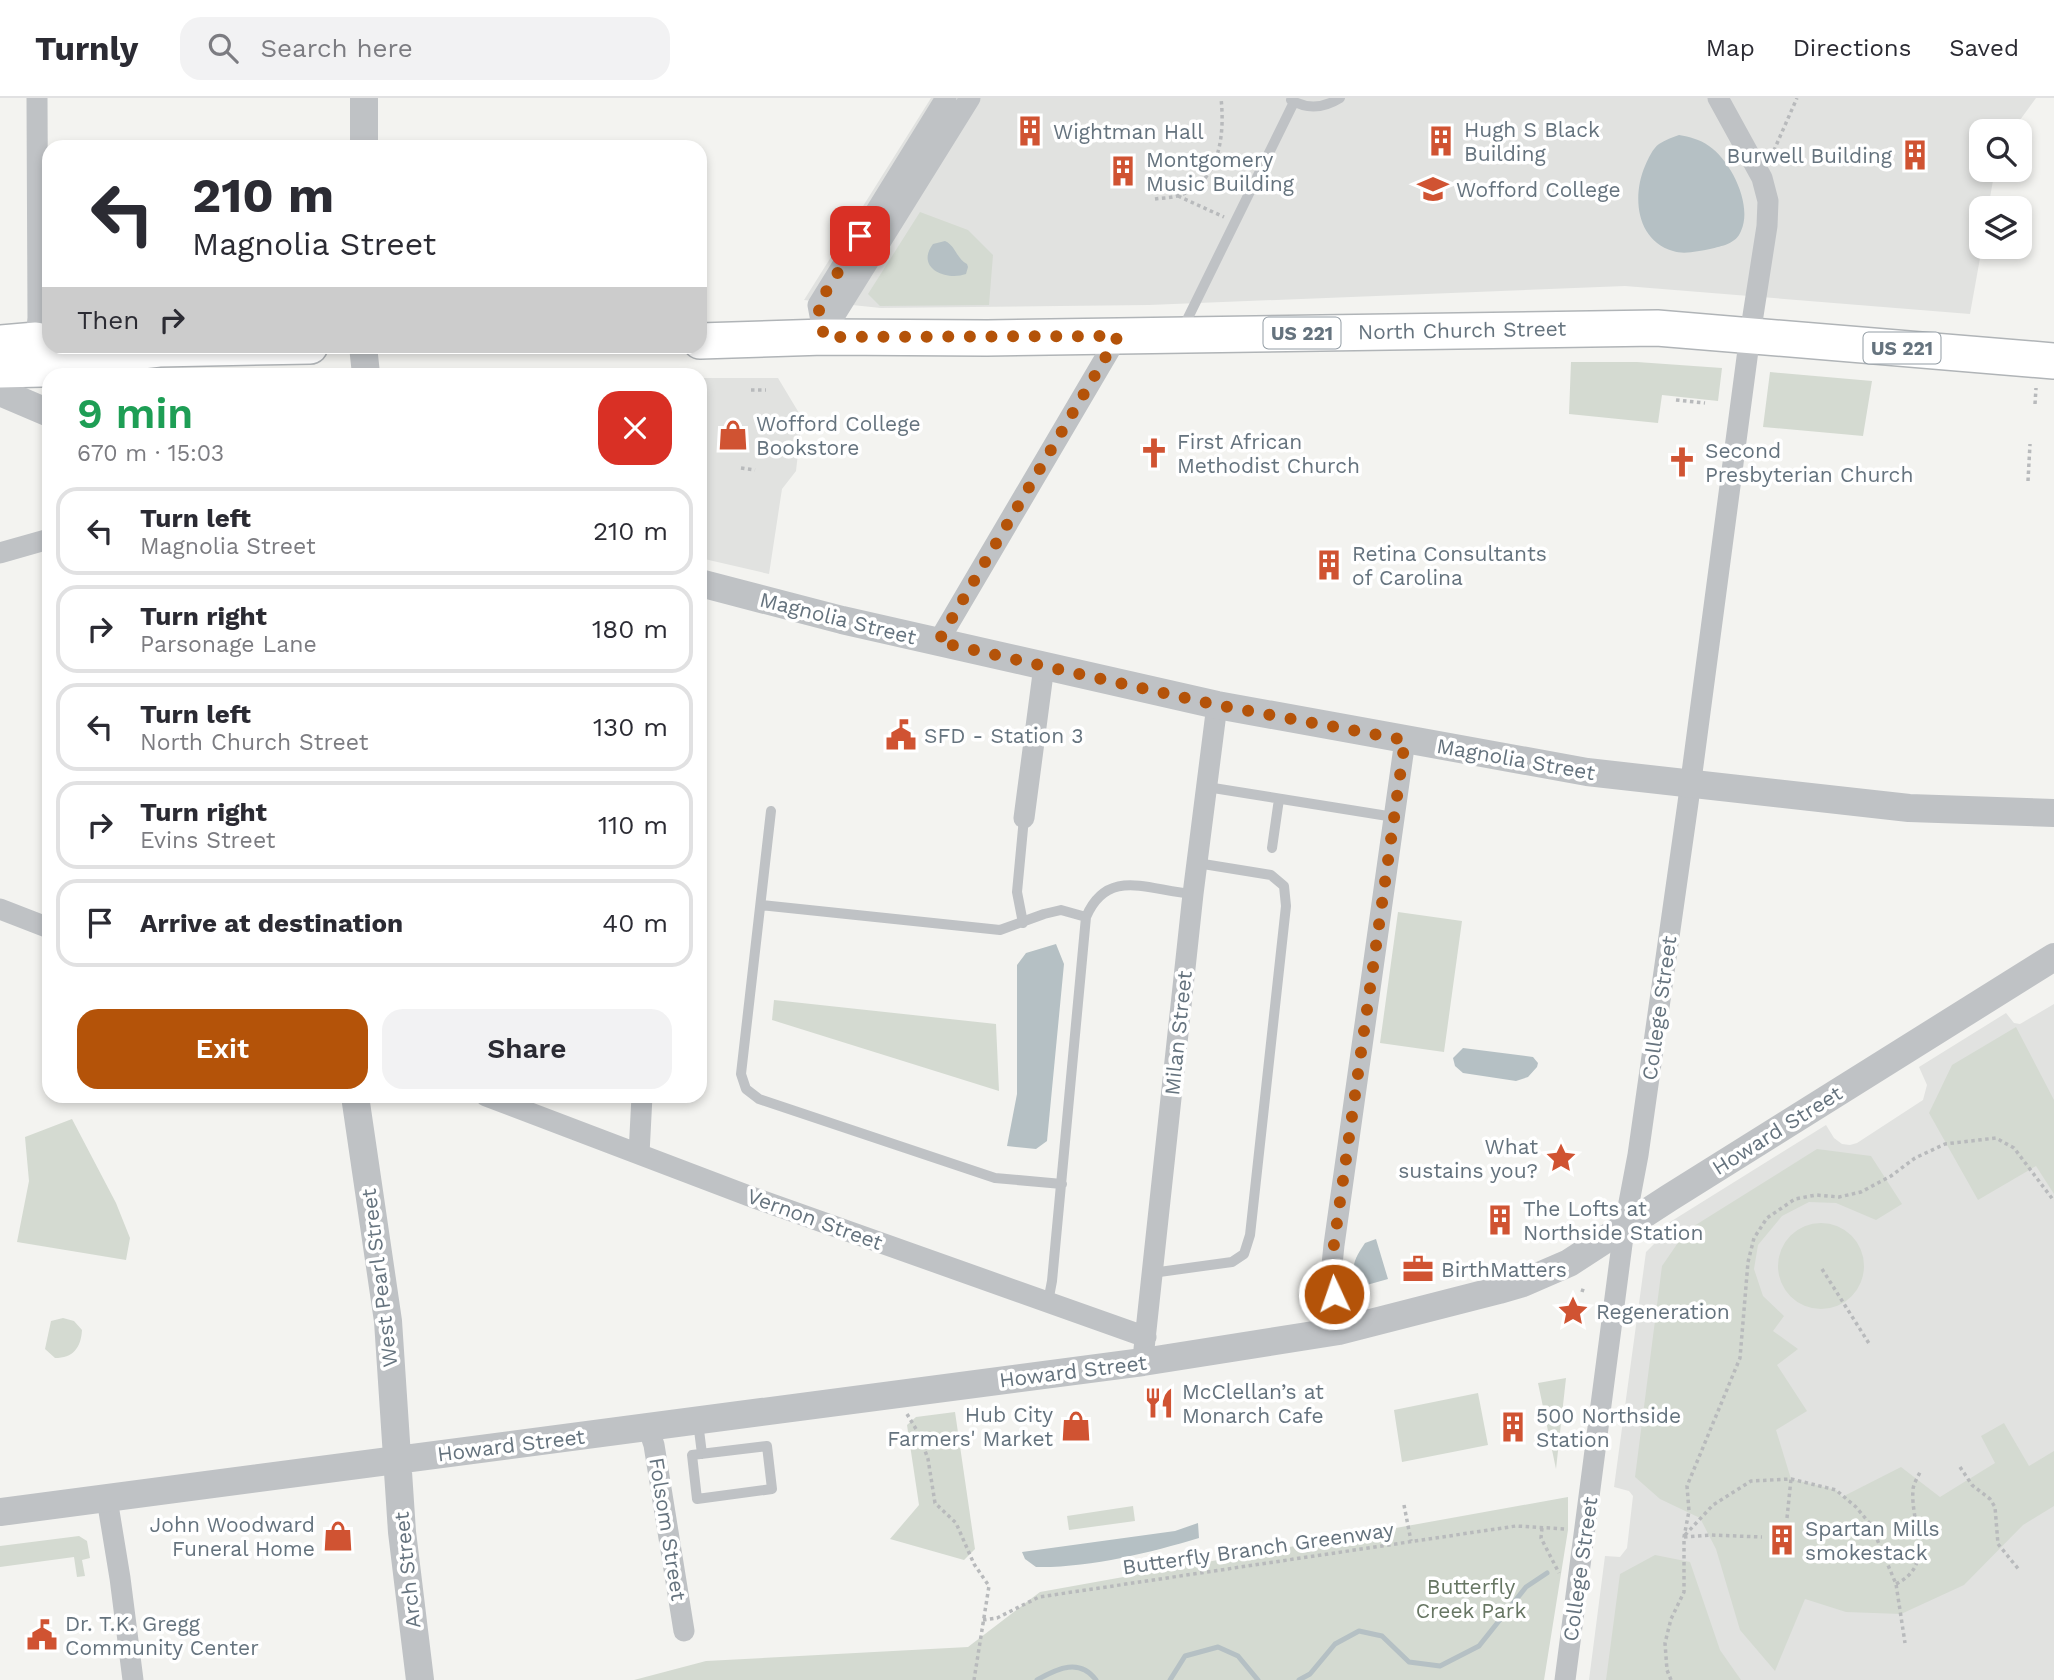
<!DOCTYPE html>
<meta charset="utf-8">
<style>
body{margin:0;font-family:"Work Sans",sans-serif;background:#f2f2f3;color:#2b2b33;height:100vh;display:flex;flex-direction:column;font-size:26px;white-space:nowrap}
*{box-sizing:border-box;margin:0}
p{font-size:23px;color:#7c7c81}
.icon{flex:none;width:38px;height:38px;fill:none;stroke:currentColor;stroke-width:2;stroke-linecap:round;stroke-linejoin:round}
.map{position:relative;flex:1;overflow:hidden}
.side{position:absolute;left:42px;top:270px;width:665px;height:735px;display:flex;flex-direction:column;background:#fff;border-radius:21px;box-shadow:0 4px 10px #0003}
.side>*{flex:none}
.guide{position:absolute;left:42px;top:42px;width:665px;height:214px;border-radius:21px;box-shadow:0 4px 10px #0003;background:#fff;color:#2b2b33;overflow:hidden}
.fabs{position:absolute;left:1969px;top:21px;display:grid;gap:14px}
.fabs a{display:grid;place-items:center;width:63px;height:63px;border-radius:14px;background:#fff;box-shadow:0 4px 10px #0003;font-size:35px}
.pin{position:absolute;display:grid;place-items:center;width:60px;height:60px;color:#fff;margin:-30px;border-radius:14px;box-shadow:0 4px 10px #0006}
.me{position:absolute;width:77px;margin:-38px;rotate:357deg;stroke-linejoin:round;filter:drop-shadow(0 0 5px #0008)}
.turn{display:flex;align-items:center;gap:24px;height:147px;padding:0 35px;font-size:32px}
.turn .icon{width:91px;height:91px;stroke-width:2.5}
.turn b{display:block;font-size:49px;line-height:60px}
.then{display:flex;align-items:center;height:66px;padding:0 35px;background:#0003;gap:14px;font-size:26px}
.round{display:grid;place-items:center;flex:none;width:74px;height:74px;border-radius:21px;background:#f2f2f3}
.overview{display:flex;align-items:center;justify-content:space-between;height:119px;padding:0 35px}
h1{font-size:42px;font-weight:600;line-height:52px;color:#1e9e55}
.action{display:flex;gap:14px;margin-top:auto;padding:14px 35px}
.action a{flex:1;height:80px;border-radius:21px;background:#b45309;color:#fff;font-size:28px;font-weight:600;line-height:80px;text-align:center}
.action a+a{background:#f2f2f3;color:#2b2b33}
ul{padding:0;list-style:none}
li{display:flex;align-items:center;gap:21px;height:88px;margin:0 14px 10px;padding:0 21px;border:4px solid #e1e1e2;border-radius:21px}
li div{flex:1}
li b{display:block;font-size:26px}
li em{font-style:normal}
header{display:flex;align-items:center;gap:42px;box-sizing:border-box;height:98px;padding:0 35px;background:#fff;border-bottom:2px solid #e1e1e2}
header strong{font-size:33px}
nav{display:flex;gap:38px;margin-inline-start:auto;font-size:24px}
.search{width:490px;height:63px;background:#f2f2f3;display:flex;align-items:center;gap:18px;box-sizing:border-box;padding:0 24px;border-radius:21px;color:#7c7c81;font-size:26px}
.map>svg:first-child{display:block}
.built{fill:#e1e2e0}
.green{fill:#d4dad1}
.water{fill:#b5c0c4}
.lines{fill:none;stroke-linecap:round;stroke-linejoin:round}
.stream{stroke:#b5c0c4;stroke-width:5}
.primary-casing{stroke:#b0b4b7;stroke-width:38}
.path{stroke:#b8babc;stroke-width:3.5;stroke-dasharray:3.5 3.5;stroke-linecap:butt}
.service{stroke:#bfc2c5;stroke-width:10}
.minor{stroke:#bfc2c5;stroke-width:21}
.tertiary{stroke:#bfc2c5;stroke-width:28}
.primary{stroke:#fff;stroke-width:35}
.route{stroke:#b45309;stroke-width:12;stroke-dasharray:0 21.6}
.labels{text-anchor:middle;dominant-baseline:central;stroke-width:7;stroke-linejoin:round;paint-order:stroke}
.shield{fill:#fff;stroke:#939da5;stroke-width:2}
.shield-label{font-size:19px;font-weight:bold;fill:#65737e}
.poi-label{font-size:21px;fill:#65737e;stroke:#fff;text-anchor:start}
.street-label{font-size:21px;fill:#65737e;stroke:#fff}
.park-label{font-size:21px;fill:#677663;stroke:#fff}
</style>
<header>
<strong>Turnly</strong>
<div class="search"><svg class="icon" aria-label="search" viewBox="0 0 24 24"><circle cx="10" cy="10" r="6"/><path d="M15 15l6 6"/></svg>Search here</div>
<nav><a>Map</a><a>Directions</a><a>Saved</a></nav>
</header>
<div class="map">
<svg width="2054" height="1582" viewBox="0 0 2054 1582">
<rect width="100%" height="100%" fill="#f3f3f0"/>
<path class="built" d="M931 0H2036L2012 33H1981V72H1995L1988 110H1981L1982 149 1970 216 1625 188 1149 207 881 210 804 202Z
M700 280H778L802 320 796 373 782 391 769 476 700 460Z
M2054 906V1582H1589L1605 1458 1620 1459 1627 1450 1633 1398 1629 1393 1614 1389 1646 1154 1660 1140 1662 1129 1826 1027 1834 1040 1842 1046 1850 1047 1857 1045 1923 1002 1927 987 1919 969 2006 915 2014 925 2020 926Z"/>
<path class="green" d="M920 114 968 132 993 157 989 207 880 208 868 196Z
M1571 264H1637L1722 270 1718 303 1662 297 1658 325 1569 316Z
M1770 274 1872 283 1863 338 1763 329Z
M1398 814 1462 823 1444 954 1380 945Z
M774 902 996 926 999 993 772 922Z
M2016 929 2054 1002V1096L2036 1068 1978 1102 1929 1015 1952 967Z
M72 1021 116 1105 130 1140 126 1162 17 1144 29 1083 25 1039Z
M1817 1051 1871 1058 1902 1106 1876 1122 1836 1105 1809 1104 1782 1118 1758 1147 1754 1171 1763 1198 1784 1218 1773 1233 1798 1251 1777 1267 1807 1313 1776 1332 1791 1381 1836 1392 1842 1399 1901 1369 1940 1399 1995 1365 1981 1338 2004 1325 2029 1368 2054 1353V1408L2023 1427 1964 1487 1901 1516 1846 1514 1805 1501 1775 1573 1740 1532 1716 1451 1700 1420 1660 1401 1635 1379 1662 1168 1686 1133Z
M1778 1168a43 43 0 1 1 86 0a43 43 0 1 1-86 0Z
M63 1220 74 1223 82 1232C81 1250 73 1260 55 1260L45 1251 51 1223Z
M1566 1280 1556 1371 1538 1285Z
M1478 1295 1488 1347 1402 1364 1394 1312Z
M955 1314 975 1451 964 1462 890 1441 919 1407 907 1327 916 1319Z
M1568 1399V1432L1544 1582H634L706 1563 968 1549 1040 1494Z
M1133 1408 1135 1423 1069 1432 1067 1418Z
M79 1438 87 1443 90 1460 82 1462 85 1478 77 1479 74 1459 0 1469V1448Z
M1655 1457 1690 1464 1720 1552 1741 1582H1606L1620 1476Z"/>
<path class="water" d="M1679 37C1690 39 1699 41 1709 48 1731 63 1753 107 1741 133 1736 146 1722 148 1710 151 1699 153 1684 157 1673 153 1636 142 1632 98 1645 68 1648 61 1653 50 1659 46 1665 42 1673 39 1679 37Z
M945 143C956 148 956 160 967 166L968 169 966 176C946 183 915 170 933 146Z
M1056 846 1064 866 1047 1043 1036 1051 1007 1048 1017 996V867L1026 855Z
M1463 950 1533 959 1538 965 1537 969 1528 979 1516 983 1463 975 1455 968 1453 960Z
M1376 1141 1388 1181 1356 1190C1351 1168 1353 1163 1365 1145Z
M1198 1425 1199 1440C1149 1455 1089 1470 1036 1469L1025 1461 1022 1454 1175 1433Z"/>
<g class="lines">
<path class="stream" d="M1037 1582C1058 1570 1080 1560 1096 1582
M1170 1582 1185 1558 1218 1549 1238 1558 1258 1582
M1299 1582 1310 1576 1335 1546 1359 1533 1382 1538 1409 1564 1440 1568 1479 1548 1526 1489 1547 1475"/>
<g class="primary-casing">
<path id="primary" d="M700 243 824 239 987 240 1657 230 2054 263
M0 245 36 242 49 245
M0 272 42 271 97 258 159 251 310 248"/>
</g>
<path class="path" d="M1771 59 1797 0
M1178 98 1224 119
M1155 101C1162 100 1170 100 1177 98 1220 86 1225 37 1221 0
M751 292H766
M1676 302 1705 305
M2035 306 2036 290
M741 370 755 372
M2028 383 2030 346
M1822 1171 1870 1247
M1582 1194 1584 1188
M907 1316 919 1336 928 1361 935 1405 956 1425 974 1466 989 1488 974 1582
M1960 1369 1972 1387 1990 1401 1995 1409 1998 1446 2020 1473
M1404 1407 1411 1443
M1787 1420 1791 1381
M1542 1430 1541 1440 1559 1475
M1685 1437 1713 1407 1751 1383 1791 1381 1836 1392 1856 1409 1871 1427 1896 1486 1905 1545
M1684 1439 1711 1437 1762 1439
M1896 1486C1937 1466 1910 1426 1913 1392 1913 1386 1918 1379 1921 1372
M983 1522 997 1520 1039 1499 1516 1428 1566 1431
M1671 1582 1667 1572 1665 1545 1671 1521 1684 1494V1439L1689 1413 1687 1388 1740 1260 1748 1164 1754 1140 1767 1120 1795 1101 1816 1097 1839 1099 1861 1094 1891 1078 1915 1060 1945 1046 1996 1040 2014 1050 2054 1103"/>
<path class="service" d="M1291 2C1308 12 1324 10 1340 0
M1182 232 1294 4
M1207 689 1394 719
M771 713 741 976 746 991 759 1001 995 1080 1062 1086
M1272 750 1279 701
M761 807 1000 832 1044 816 1061 812 1086 819
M1023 825 1017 794 1024 720
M1152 1175 1232 1164 1244 1156 1250 1137 1286 808 1284 788 1271 777 1197 765
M1048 1204 1052 1183 1086 819C1108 768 1149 793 1193 796
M698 1324 702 1356
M767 1348 772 1391 697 1401 692 1357Z"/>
<path class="minor" d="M824 239 830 225 970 0
M824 239 818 207 946 0
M36 242 38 220 37 0
M0 455 49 441
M938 544 1118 238
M1024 720 1044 568
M0 811 49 830
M486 998 749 1098 1146 1239
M639 1056 642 998
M1339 1233 1331 1177 1334 1147 1405 642
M1144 1251 1193 796 1217 607
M648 1329 654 1347 684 1533
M107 1401 120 1480 133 1582
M1565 1582 1624 1131 1638 1057 1688 705 1750 237 1767 128 1768 103 1762 80 1718 0"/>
<path class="tertiary" d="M364 49V0
M363 248 366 276
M0 294 49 315
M700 485 842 522 1217 607 1587 674 1909 710 2054 715
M355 998 388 1223 402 1434 420 1582
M0 1414 1143 1264 1339 1233 1499 1192 1523 1185 1569 1165 1669 1100 2054 859"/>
<use href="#primary" class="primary"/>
</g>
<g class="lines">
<path class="route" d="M860 138 818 207 824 239 1118 238 938 544 1217 607 1405 642 1334 1146 1331 1177 1334 1196"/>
</g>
<defs>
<g id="building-bare" transform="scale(2.415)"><path d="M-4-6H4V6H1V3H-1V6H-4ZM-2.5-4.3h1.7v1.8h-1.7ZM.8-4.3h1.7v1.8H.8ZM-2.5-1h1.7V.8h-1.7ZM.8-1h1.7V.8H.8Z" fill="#d05332" stroke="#fff" stroke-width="2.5" paint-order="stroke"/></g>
<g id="university-bare" transform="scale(2.415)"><path d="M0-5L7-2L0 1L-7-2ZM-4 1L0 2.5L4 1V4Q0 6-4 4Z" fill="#d05332" stroke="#fff" stroke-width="2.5" paint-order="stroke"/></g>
<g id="shop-bare" transform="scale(2.415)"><path d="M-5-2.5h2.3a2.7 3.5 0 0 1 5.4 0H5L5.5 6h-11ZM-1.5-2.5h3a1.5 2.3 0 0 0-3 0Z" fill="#d05332" stroke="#fff" stroke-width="2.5" paint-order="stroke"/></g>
<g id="church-bare" transform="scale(2.415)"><path d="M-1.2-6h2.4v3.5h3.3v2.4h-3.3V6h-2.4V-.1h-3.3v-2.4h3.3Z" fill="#d05332" stroke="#fff" stroke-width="2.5" paint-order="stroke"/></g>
<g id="civic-bare" transform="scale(2.415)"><path d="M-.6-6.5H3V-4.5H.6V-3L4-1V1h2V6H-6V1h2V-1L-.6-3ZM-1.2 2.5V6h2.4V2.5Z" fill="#d05332" stroke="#fff" stroke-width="2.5" paint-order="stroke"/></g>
<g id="sight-bare" transform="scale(2.415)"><path d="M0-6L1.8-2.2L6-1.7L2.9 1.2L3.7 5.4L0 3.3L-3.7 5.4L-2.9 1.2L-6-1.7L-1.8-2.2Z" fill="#d05332" stroke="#fff" stroke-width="2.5" paint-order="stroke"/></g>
<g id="office-bare" transform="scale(2.415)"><path d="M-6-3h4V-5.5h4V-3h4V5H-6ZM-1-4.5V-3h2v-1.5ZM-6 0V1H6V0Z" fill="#d05332" stroke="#fff" stroke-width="2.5" paint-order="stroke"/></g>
<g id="restaurant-bare" transform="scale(2.415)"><path d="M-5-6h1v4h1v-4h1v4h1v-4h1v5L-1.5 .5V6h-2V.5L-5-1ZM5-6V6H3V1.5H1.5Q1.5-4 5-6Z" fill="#d05332" stroke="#fff" stroke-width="2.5" paint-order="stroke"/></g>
</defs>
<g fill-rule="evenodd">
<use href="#building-bare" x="1030" y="33"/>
<use href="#building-bare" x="1441" y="43"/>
<use href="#building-bare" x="1915" y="57"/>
<use href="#building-bare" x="1123" y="73"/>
<use href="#university-bare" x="1433" y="91"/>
<use href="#shop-bare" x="733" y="337"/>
<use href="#church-bare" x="1154" y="355"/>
<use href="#church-bare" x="1682" y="364"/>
<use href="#building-bare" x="1329" y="467"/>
<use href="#civic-bare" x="901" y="637"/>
<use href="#sight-bare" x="1561" y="1060"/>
<use href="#building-bare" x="1500" y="1122"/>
<use href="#office-bare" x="1418" y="1171"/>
<use href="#sight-bare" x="1573" y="1213"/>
<use href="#restaurant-bare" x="1159" y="1305"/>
<use href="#shop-bare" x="1076" y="1328"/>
<use href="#building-bare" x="1513" y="1329"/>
<use href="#shop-bare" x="338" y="1438"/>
<use href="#building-bare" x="1782" y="1442"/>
<use href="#civic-bare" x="42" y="1537"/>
</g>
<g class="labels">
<g class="shield">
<rect x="1263.5" y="219.5" width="77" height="31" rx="5"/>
<rect x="1863.5" y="234.5" width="77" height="31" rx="5"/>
</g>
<g class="shield-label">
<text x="1302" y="235">US 221</text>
<text x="1902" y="250">US 221</text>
</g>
<g class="poi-label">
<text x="1464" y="31">Hugh S Black<tspan x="1464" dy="24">Building</tspan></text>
<text x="1053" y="33">Wightman Hall</text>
<text x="1892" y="57" text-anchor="end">Burwell Building</text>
<text x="1146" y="61">Montgomery<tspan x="1146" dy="24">Music Building</tspan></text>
<text x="1456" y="91">Wofford College</text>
<text x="756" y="325">Wofford College<tspan x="756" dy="24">Bookstore</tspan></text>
<text x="1177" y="343">First African<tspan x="1177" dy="24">Methodist Church</tspan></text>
<text x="1705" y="352">Second<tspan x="1705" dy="24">Presbyterian Church</tspan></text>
<text x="1352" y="455">Retina Consultants<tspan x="1352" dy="24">of Carolina</tspan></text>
<text x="924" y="637">SFD - Station 3</text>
<text x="1538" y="1048" text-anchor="end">What<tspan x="1538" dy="24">sustains you?</tspan></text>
<text x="1523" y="1110">The Lofts at<tspan x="1523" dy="24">Northside Station</tspan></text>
<text x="1441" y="1171">BirthMatters</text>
<text x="1596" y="1213">Regeneration</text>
<text x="1182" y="1293">McClellan’s at<tspan x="1182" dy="24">Monarch Cafe</tspan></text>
<text x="1053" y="1316" text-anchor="end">Hub City<tspan x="1053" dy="24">Farmers' Market</tspan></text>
<text x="1536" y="1317">500 Northside<tspan x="1536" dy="24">Station</tspan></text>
<text x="315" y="1426" text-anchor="end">John Woodward<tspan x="315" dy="24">Funeral Home</tspan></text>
<text x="1805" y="1430">Spartan Mills<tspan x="1805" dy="24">smokestack</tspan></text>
<text x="65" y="1525">Dr. T.K. Gregg<tspan x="65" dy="24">Community Center</tspan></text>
</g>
<g class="street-label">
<text transform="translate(1462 232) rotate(-1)">North Church Street</text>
<text transform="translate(838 520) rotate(14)">Magnolia Street</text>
<text transform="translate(1516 661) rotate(10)">Magnolia Street</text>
<text transform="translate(1659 910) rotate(-82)">College Street</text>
<text transform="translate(1178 935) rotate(-84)">Milan Street</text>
<text transform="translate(1777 1032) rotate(-32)">Howard Street</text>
<text transform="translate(815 1121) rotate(20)">Vernon Street</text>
<text transform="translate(379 1180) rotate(-97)">West Pearl Street</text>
<text transform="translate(1073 1273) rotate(-7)">Howard Street</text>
<text transform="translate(511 1347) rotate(-7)">Howard Street</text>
<text transform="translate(668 1431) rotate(81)">Folsom Street</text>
<text transform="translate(1258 1450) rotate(-8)">Butterfly Branch Greenway</text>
<text transform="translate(1580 1471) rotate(-82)">College Street</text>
<text transform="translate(407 1472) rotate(-96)">Arch Street</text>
</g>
<g class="park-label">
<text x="1471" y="1488">Butterfly<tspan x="1471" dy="24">Creek Park</tspan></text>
</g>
</g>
</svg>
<div class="fabs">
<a><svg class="icon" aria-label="search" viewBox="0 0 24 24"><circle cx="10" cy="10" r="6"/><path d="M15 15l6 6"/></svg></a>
<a><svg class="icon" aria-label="layers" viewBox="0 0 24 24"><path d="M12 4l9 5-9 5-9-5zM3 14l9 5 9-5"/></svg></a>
</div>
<div class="pin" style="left:860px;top:138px;background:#d93025"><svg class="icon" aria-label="arrive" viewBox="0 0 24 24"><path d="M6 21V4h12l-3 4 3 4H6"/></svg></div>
<svg class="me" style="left:1334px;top:1196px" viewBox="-20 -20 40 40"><circle r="17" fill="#b45309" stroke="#fff" stroke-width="3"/><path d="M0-11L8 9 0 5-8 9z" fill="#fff"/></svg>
<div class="guide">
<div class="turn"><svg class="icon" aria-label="left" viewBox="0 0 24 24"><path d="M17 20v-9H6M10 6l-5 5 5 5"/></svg><div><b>210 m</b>Magnolia Street</div></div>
<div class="then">Then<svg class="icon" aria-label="right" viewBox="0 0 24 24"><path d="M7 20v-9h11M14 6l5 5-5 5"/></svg></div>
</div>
<section class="side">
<div class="overview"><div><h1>9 min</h1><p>670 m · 15:03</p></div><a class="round" style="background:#d93025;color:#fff"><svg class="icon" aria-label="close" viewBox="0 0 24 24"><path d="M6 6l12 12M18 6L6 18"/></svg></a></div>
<ul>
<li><svg class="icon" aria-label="left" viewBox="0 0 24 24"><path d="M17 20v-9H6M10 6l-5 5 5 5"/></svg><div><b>Turn left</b><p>Magnolia Street</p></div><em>210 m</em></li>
<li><svg class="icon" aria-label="right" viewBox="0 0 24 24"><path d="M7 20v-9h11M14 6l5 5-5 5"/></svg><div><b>Turn right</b><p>Parsonage Lane</p></div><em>180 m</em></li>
<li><svg class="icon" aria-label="left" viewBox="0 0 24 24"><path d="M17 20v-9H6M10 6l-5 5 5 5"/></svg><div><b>Turn left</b><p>North Church Street</p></div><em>130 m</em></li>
<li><svg class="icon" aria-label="right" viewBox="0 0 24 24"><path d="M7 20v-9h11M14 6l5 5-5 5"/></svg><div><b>Turn right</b><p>Evins Street</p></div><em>110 m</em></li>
<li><svg class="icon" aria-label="arrive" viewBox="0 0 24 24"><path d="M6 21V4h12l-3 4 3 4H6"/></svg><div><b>Arrive at destination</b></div><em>40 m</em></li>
</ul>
<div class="action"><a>Exit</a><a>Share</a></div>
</section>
</div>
